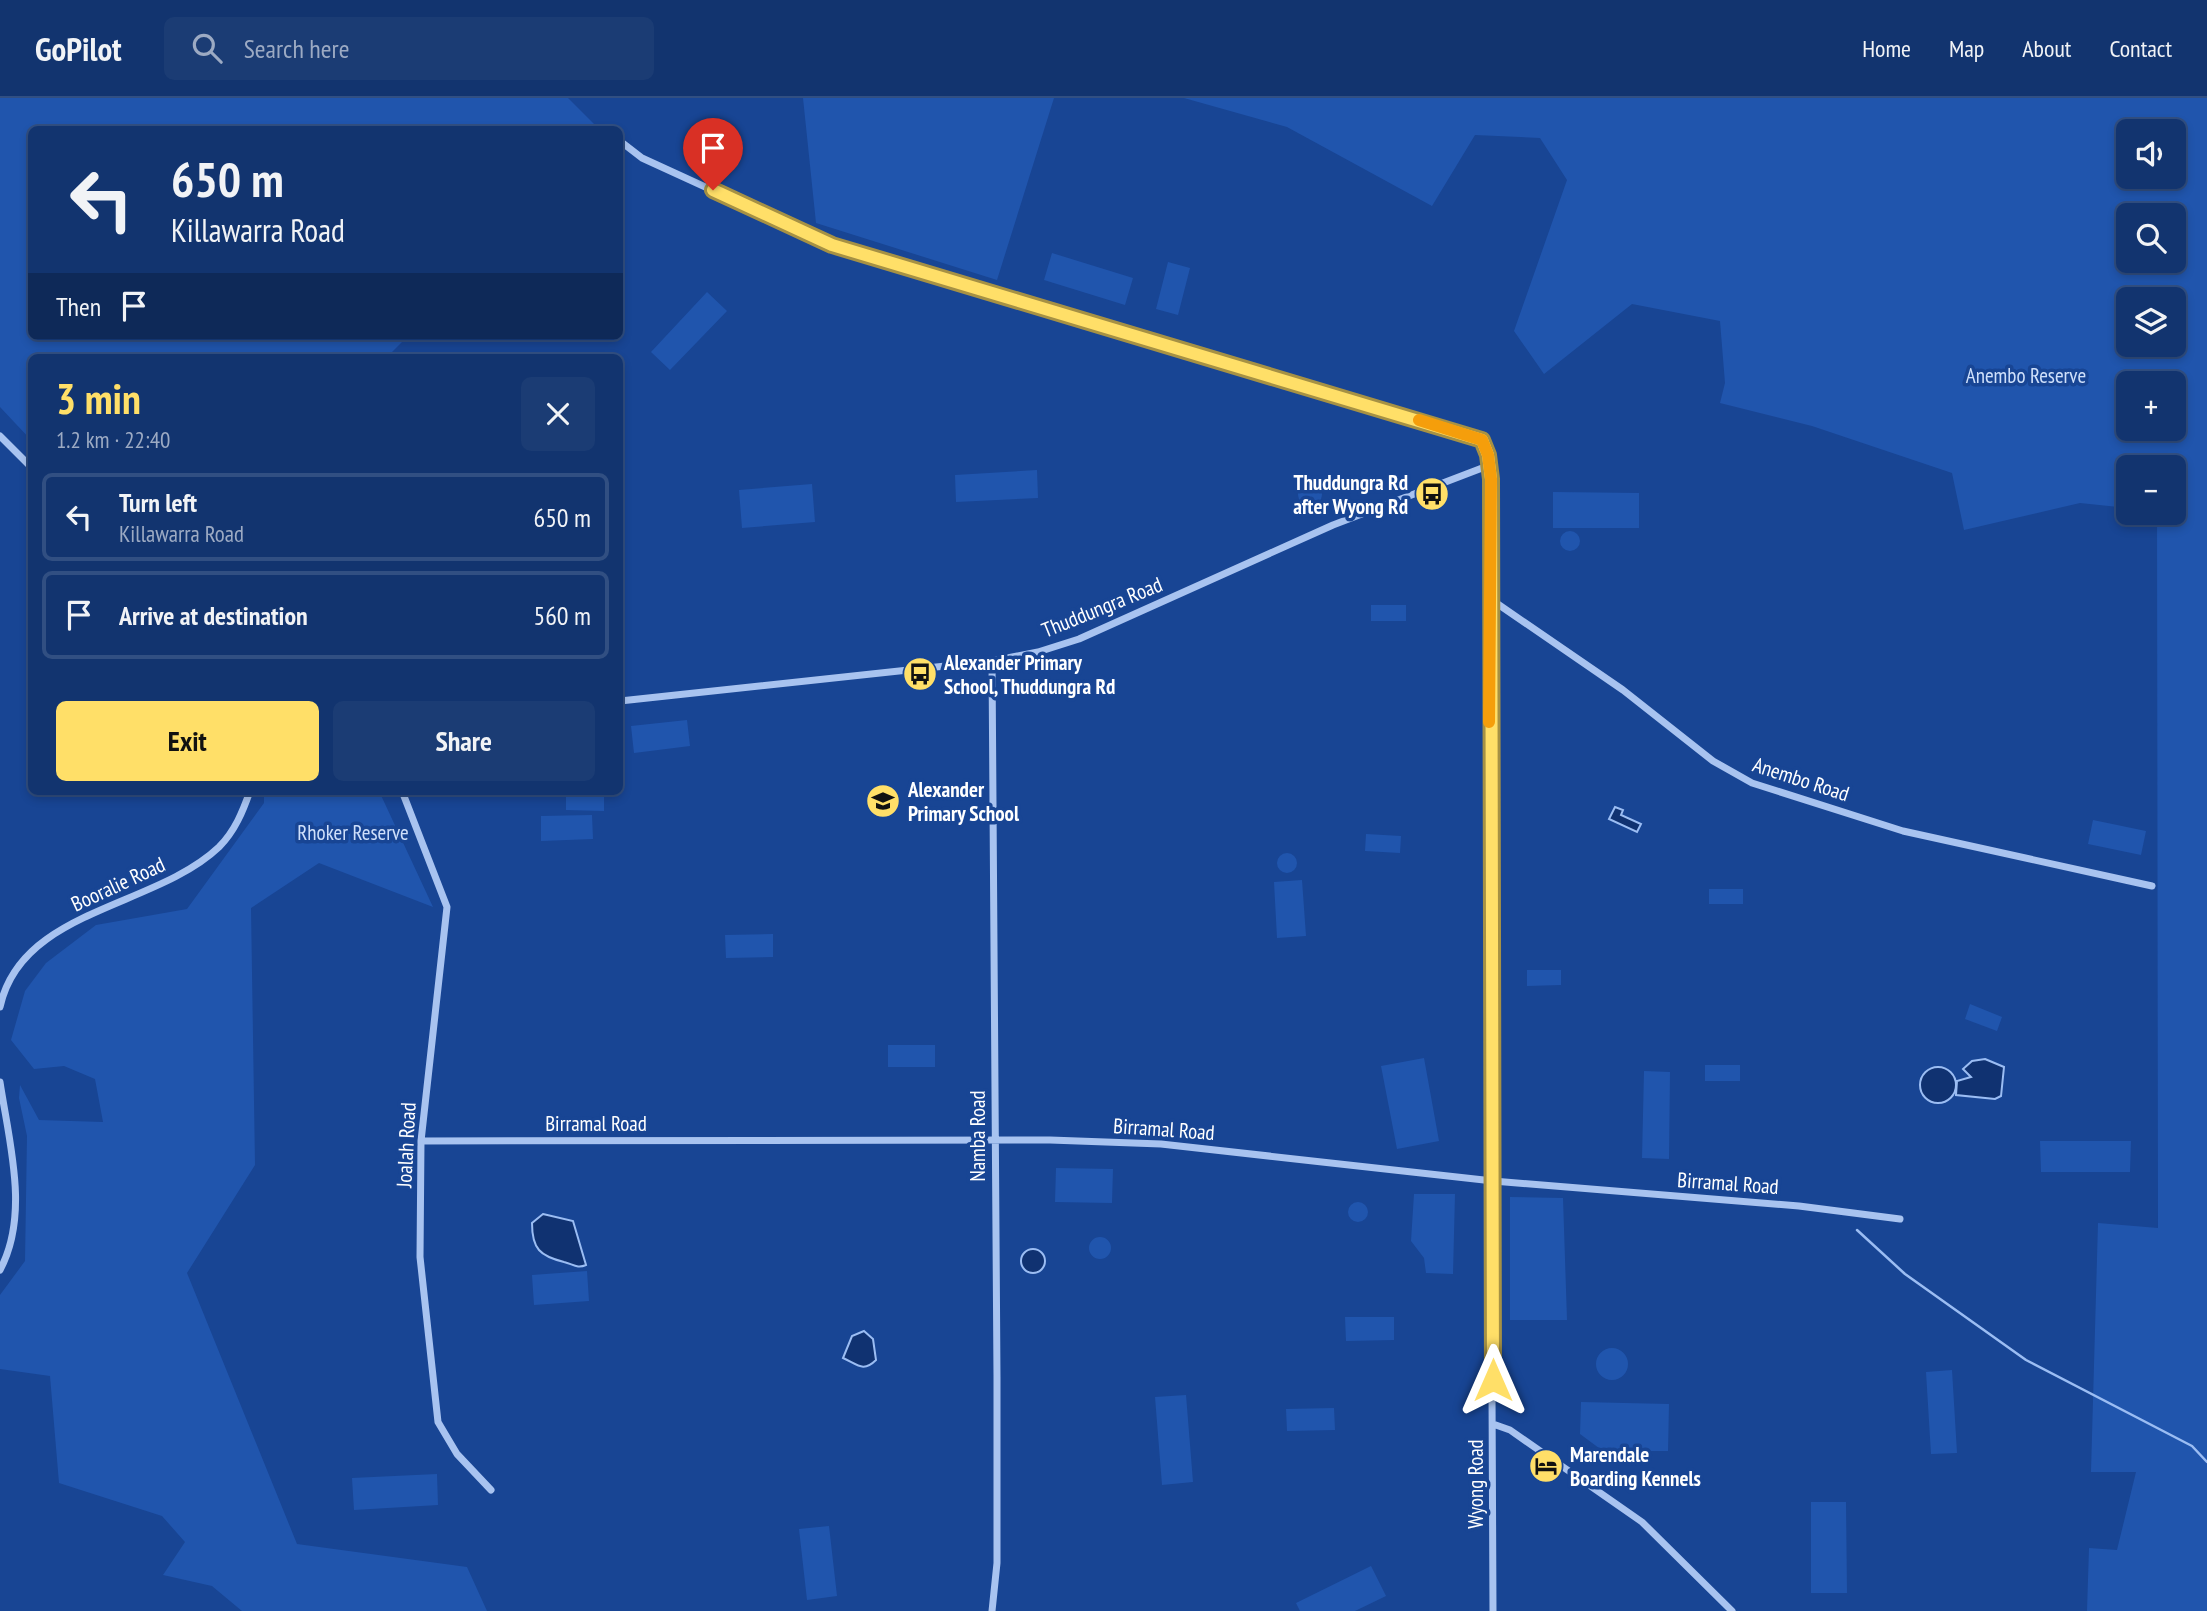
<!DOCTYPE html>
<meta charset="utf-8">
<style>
body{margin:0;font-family:"PT Sans Narrow",sans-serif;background:#1b3c74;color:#f1f3f6;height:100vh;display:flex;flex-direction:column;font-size:26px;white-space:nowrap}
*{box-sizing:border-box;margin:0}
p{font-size:23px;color:#9caac3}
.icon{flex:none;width:38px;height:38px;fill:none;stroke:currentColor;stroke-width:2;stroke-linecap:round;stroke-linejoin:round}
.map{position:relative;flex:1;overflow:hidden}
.side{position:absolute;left:28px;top:256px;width:595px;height:441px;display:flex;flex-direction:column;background:#12346f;border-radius:10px;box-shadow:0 4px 10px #0003,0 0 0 2px #314f82}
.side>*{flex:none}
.hud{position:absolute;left:28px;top:28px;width:595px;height:214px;border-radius:10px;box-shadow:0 4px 10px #0003,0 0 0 2px #314f82;background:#12346f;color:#f1f3f6;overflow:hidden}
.buttons{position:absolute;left:2116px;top:21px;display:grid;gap:14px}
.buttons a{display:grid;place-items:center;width:70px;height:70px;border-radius:10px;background:#12346f;box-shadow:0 4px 10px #0003,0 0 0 2px #314f82;font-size:35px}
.pin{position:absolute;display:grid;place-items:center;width:60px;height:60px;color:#fff;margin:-72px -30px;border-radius:50% 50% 50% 0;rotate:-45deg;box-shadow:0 0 7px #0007}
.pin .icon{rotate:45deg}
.me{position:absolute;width:77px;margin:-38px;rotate:0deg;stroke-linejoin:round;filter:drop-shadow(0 0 5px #0008)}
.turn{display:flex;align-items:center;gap:24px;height:147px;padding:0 28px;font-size:32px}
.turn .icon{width:91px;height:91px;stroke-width:2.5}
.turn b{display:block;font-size:49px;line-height:60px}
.then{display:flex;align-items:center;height:66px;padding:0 28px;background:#0003;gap:14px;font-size:26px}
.round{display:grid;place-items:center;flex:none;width:74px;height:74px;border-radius:10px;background:#1b3c74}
.head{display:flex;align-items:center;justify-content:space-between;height:119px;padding:0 28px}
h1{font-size:42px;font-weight:800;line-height:52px;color:#ffdf68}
.button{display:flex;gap:14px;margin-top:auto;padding:14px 28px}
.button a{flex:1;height:80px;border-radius:10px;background:#ffdf68;color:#111;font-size:28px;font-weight:800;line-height:80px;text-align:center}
.button a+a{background:#1b3c74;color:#f1f3f6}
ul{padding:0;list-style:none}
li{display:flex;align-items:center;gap:21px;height:88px;margin:0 14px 10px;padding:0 14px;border:4px solid #314f82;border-radius:10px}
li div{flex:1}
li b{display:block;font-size:26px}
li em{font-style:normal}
header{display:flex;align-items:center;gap:42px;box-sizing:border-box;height:98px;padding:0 35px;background:#12346f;border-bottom:2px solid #314f82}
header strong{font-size:33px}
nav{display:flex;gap:38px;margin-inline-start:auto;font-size:24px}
.search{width:490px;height:63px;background:#1b3c74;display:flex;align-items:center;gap:18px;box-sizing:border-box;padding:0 24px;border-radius:10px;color:#9caac3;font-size:26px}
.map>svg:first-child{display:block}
.green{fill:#2055ad;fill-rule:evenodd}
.water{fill:#103271;stroke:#9bbdf3;stroke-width:2}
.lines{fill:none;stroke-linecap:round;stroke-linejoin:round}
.stream{stroke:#9bbdf3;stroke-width:2.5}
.street{stroke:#a8c3f0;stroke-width:7}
.route-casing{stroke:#a69144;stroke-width:18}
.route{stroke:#ffdf68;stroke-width:12}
.slow{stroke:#f59e0b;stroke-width:12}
.labels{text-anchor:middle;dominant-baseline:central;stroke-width:7;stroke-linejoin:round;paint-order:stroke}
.park-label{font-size:21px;fill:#cfe0fb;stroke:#184594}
.poi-label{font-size:21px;font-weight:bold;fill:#fff;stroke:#184594;text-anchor:start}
.street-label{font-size:21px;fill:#fff;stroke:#184594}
</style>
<header>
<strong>GoPilot</strong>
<div class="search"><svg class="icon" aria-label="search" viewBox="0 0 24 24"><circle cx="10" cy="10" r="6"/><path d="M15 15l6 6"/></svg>Search here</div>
<nav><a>Home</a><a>Map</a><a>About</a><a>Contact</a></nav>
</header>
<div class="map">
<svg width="2207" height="1513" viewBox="0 0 2207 1513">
<rect width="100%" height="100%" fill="#184594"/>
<path class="green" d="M0 0H568L599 31 32 32V238H408L387 259H32L31 342 0 309Z
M803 0H1054L997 182 816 125Z
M1184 0H2207V1513H2087L2089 1450 2117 1452 2136 1374H2091L2098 1125 2158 1130 2157 415H2174V369H2128V410L2080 405 1964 432 1952 375 1812 328 1720 305 1725 285 1720 223 1632 206 1544 276 1514 233 1567 82 1540 40 1475 37 1432 108 1287 29ZM2128 33H2174V79H2128ZM2128 117H2174V163H2128ZM2128 201H2174V247H2128ZM2128 285H2174V331H2128Z
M1052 155 1133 180 1125 207 1044 182Z
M1168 164 1190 170 1178 217 1156 211Z
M707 194 727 213 670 272 651 254Z
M1037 372 1038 400 956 404 955 377Z
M1298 396a12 12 0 1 1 24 0a12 12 0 1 1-24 0Z
M812 386 815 424 742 430 739 392Z
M1553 394 1639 395V430H1553Z
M1560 443a10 10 0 1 1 20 0a10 10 0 1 1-20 0Z
M1371 507H1406V523H1371Z
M687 622 690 648 634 655 631 628Z
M264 693H379L433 809 319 765 251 810 255 1067 187 1175 297 1446 467 1469 487 1513H242L212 1488 163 1477 185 1444 162 1418 59 1385 50 1278 0 1271V1197L25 1163 27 1038 19 1000 20 987 39 1022 103 1024 95 981 64 968 34 971 11 942 25 893 46 865 96 827 187 811 264 705Z
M566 693H604V713L566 712Z
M592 717 593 741 541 743V718Z
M2093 722 2146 733 2141 757 2088 746Z
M1366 736 1401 738 1400 755 1365 753Z
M1277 765a10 10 0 1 1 20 0a10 10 0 1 1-20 0Z
M1302 782 1306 838 1277 840 1274 784Z
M1709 791H1743V806H1709Z
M773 836V859L726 860 725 837Z
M1527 872H1561V887L1527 888Z
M1970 906 2002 919 1997 933 1965 921Z
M888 947H935V969H888Z
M1424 960 1439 1043 1397 1051 1381 968Z
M1705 967H1740V983H1705Z
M1644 973 1670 974 1669 1061 1642 1060Z
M2040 1043H2131L2130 1074H2041Z
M1056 1070 1113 1071 1112 1105 1055 1104Z
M1414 1096H1455L1453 1176 1426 1175 1424 1160 1411 1143Z
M1510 1099 1563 1100 1567 1222H1510Z
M1348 1114a10 10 0 1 1 20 0a10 10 0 1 1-20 0Z
M1089 1150a11 11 0 1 1 22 0a11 11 0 1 1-22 0Z
M587 1173 589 1203 534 1207 532 1177Z
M1345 1219H1394V1242L1346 1243Z
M1596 1266a16 16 0 1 1 32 0a16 16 0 1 1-32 0Z
M1952 1272 1957 1355 1931 1356 1926 1274Z
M1186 1297 1193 1384 1162 1387 1155 1299Z
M1581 1304 1669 1306 1668 1353H1603L1580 1336Z
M1334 1310 1335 1332 1287 1333 1286 1311Z
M437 1376 438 1407 354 1412 352 1380Z
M1811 1404H1846L1847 1495H1811Z
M829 1428 837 1498 807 1502 799 1431Z
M1371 1468 1386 1498 1355 1513H1300L1296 1505Z"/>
<path class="water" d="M1615 709 1623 712 1621 717 1641 726 1637 734 1609 721Z
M1985 961 2004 969 2001 998 1995 1001 1956 997 1957 983 1971 979 1963 971 1972 963Z
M1920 987a18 18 0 1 1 36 0a18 18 0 1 1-36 0Z
M543 1116 573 1123 586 1167C577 1171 573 1166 564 1164 540 1158 532 1151 532 1125Z
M1021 1163a12 12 0 1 1 24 0a12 12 0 1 1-24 0Z
M864 1233 873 1241 876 1262C863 1275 857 1266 843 1260L852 1238Z"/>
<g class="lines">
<path class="stream" d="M1857 1132 1905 1176 2026 1262 2192 1348 2207 1364"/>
<path class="street" d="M620 43 642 60 832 147 1482 342 1491 381 1489 635 1493 1513
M0 338 32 370
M1489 500 1623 592 1713 663 1752 685 1903 733 2152 788
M992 563 997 1279V1465L992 1513
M620 603 992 563 1038 554 1079 541 1333 427 1490 367
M402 693 447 809 421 1043 420 1159 438 1324 457 1356 491 1392
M0 909C21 811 155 810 219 749 235 733 243 713 250 693
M0 984C9 1044 30 1116 0 1172
M421 1043 1050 1042 1161 1046 1493 1083 1799 1108 1900 1121
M1493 1326 1510 1332 1642 1424 1732 1513"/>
</g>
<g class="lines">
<g class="route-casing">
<path id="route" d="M713 92 832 147 1482 342 1488 357 1491 381 1493 1282"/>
</g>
<use href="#route" class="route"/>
<path class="slow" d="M1419 322 1482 342 1488 357 1491 381 1489 624"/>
</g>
<defs>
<g id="bus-disc" transform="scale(1.75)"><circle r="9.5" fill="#ffdf68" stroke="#184594"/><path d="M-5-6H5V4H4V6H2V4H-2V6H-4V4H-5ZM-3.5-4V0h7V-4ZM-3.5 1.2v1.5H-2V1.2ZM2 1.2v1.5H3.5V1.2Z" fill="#111"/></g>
<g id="school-disc" transform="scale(1.75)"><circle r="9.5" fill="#ffdf68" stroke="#184594"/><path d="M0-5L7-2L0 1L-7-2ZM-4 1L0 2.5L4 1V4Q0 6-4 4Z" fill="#111"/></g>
<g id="hotel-disc" transform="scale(1.75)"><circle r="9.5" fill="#ffdf68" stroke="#184594"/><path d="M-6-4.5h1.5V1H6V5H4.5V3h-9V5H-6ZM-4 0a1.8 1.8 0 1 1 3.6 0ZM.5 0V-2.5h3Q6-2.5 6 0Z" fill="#111"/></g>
</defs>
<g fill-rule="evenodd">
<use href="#bus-disc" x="1432" y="396"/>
<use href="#bus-disc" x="920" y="576"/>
<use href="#school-disc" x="883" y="703"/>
<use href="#hotel-disc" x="1546" y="1368"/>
</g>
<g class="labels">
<g class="park-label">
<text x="2026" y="277">Anembo Reserve</text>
<text x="353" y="734">Rhoker Reserve</text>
</g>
<g class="poi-label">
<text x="1408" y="384" text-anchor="end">Thuddungra Rd<tspan x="1408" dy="24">after Wyong Rd</tspan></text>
<text x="944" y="564">Alexander Primary<tspan x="944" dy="24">School, Thuddungra Rd</tspan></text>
<text x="908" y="691">Alexander<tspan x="908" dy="24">Primary School</tspan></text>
<text x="1570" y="1356">Marendale<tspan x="1570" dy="24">Boarding Kennels</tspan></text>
</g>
<g class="street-label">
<text transform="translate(1102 509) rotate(-22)">Thuddungra Road</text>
<text transform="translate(1801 681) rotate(18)">Anembo Road</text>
<text transform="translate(118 786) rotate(-25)">Booralie Road</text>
<text x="596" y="1025">Birramal Road</text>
<text transform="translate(1164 1031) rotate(4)">Birramal Road</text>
<text transform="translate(977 1038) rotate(-90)">Namba Road</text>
<text transform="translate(406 1047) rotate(-87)">Joalah Road</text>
<text transform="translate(1728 1085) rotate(4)">Birramal Road</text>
<text transform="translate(1475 1386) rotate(-90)">Wyong Road</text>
</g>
</g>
</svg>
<div class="buttons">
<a><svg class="icon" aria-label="sound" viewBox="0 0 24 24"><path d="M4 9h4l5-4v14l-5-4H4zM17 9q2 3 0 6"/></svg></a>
<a><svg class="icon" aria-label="search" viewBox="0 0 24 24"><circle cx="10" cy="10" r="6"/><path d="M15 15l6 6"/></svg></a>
<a><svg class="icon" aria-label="layers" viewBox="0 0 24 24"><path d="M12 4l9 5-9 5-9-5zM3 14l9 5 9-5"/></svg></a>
<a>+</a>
<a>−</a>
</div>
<div class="pin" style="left:713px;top:92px;background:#d93025"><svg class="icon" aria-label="arrive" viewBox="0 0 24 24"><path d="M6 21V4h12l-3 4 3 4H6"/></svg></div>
<svg class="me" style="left:1493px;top:1282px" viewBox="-20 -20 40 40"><path d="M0-17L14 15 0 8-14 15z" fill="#ffdf68" stroke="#fff" stroke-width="4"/></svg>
<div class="hud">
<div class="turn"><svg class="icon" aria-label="left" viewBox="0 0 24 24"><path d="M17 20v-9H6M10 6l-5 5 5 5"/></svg><div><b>650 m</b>Killawarra Road</div></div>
<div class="then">Then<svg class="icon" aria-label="arrive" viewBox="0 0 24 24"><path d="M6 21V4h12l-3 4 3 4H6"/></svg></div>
</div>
<section class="side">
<div class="head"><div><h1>3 min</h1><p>1.2 km · 22:40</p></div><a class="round"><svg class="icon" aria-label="close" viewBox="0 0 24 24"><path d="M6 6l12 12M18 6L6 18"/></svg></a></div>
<ul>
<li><svg class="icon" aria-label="left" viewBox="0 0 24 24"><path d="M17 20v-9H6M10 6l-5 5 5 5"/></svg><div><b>Turn left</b><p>Killawarra Road</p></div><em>650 m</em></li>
<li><svg class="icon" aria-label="arrive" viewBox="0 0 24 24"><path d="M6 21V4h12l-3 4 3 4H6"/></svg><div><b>Arrive at destination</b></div><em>560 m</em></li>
</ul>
<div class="button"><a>Exit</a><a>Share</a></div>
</section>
</div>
